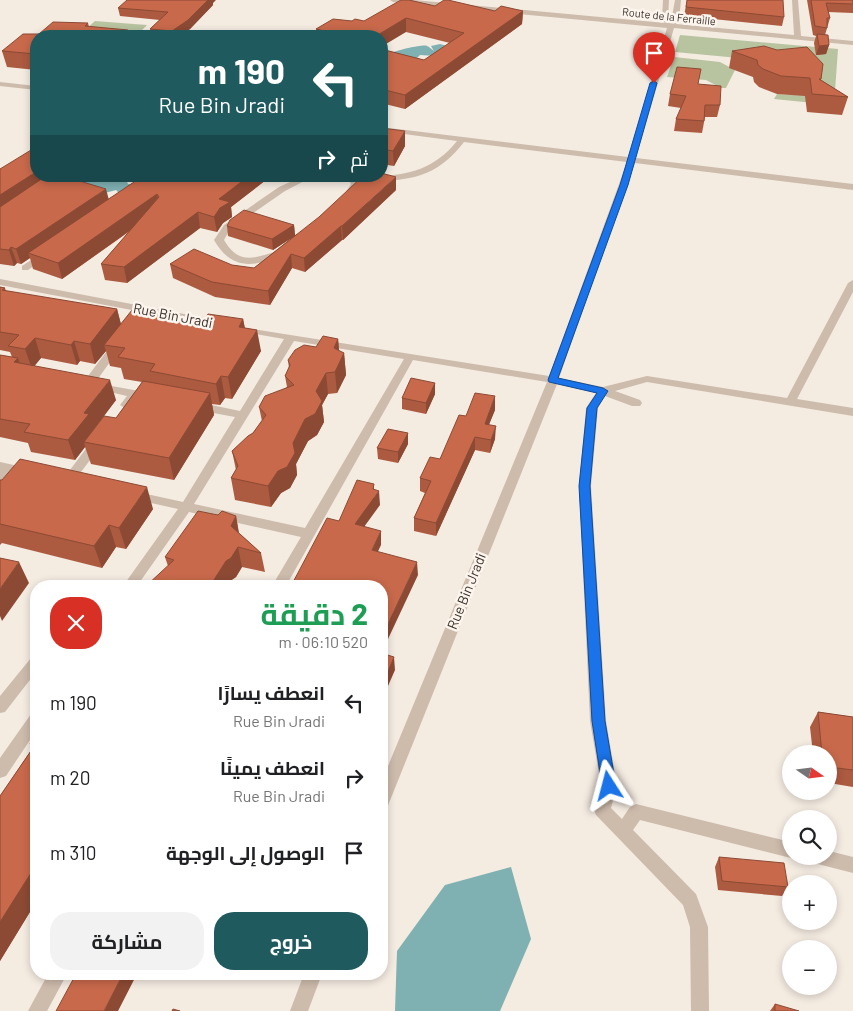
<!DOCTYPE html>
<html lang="ar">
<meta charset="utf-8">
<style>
body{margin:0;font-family:Barlow,Cairo,sans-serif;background:#f2f2f2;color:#202124;direction:rtl;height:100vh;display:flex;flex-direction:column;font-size:19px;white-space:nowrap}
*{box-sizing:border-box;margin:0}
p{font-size:16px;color:#757577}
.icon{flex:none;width:28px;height:28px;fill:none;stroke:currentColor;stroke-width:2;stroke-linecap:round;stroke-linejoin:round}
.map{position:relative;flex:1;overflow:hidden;direction:ltr}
.drawer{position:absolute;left:30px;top:580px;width:358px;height:400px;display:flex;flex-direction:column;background:#fff;border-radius:20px;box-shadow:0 2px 8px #0003;direction:rtl}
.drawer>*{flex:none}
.banner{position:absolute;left:30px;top:30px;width:358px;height:152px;border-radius:20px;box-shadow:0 2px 8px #0003;direction:rtl;background:#1f5a5e;color:#fff;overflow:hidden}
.needle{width:32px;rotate:104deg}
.buttons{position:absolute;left:782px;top:745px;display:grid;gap:10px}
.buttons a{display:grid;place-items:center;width:55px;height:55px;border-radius:50%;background:#fff;box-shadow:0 2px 8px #0003;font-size:25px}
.pin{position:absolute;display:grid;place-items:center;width:42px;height:42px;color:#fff;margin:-51px -21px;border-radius:50% 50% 50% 0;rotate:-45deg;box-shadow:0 0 5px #0007}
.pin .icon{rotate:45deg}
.me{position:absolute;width:55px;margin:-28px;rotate:351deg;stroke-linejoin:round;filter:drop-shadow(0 0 4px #0008)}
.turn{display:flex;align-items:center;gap:18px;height:105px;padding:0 20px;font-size:22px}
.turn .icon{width:65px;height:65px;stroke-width:2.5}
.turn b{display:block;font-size:35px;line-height:42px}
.then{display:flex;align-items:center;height:48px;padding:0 20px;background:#0003;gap:10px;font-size:19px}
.round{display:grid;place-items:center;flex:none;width:52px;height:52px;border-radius:20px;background:#f2f2f2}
.head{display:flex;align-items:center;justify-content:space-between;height:85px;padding:0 20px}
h1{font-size:30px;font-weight:700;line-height:38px;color:#1e9e55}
.button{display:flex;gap:10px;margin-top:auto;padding:10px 20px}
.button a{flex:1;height:58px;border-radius:20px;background:#1f5a5e;color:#fff;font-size:20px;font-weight:700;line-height:58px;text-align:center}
.button a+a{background:#f2f2f2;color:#202124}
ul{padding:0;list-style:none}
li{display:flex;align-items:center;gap:15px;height:75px;padding:0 20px}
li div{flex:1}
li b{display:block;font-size:19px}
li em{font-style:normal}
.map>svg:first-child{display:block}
.green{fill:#b8c4a0}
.water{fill:#7fb0b2}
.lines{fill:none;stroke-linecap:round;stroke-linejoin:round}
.minor{fill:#cdbbac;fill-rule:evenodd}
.wall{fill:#ac5a40;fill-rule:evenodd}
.shaded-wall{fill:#8c4a34}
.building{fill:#c8694b;stroke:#8c4a34}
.route{fill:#1a73e8;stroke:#114b97}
.labels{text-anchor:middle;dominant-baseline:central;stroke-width:5;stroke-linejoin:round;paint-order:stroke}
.far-street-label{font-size:11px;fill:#3b302b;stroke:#fbf5ee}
.street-label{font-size:14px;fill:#3b302b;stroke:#fbf5ee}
</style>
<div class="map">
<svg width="853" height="1011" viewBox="0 0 853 1011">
<rect width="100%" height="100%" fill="#f4ebe1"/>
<path class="green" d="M95 21 147 25 137 35 85 30Z
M680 35 838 49 834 105 774 99 777 94 794 95 809 93 749 59 675 52Z
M674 57 720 62 735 70 726 88H721L706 80 667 77Z"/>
<path class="water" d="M440 44 447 46 436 56 420 55 416 59 393 55 394 52C399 50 424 44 427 46 430 47 431 49 434 51L431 46Z
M85 176H113L126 179 128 184 133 185 119 193 116 190 105 193 83 184 82 180Z
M511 867 531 939 500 1011H395L397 951 445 885Z"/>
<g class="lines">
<path class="minor" d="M390 0H414L665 23 662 20 663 0H669L668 20 671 22 675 0H681L679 21 676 24 794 35 792 0H798L801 36 853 41V45L674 28 636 158 853 184V190L635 163 559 378 603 387 647 376 787 398 848 283 853 280V292L797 399 853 408V416L647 382 615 391 640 400 642 403 640 406H632L605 396 598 408 591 486 606 721 617 786 611 808 622 819 630 807 636 804 791 842V856H795L791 858 640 820 633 830 696 894 708 927 709 1011H691L690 927 683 905 596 815 594 810 601 786 590 721 579 486 586 408 596 393 557 384 387 808 381 810V783L547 382 413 360 286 586H272L301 537 189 512 137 586H123L178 509 129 498 127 495 129 492 133 491 183 502 235 417 197 410 191 406 197 402 240 411 284 339 239 331 238 329 239 327 549 376 627 162 464 142C440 173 417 180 379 181L376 180V176C408 176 436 168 457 141L381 131V127L628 157 667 28 393 2ZM294 341 404 359 305 528 194 504Z
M0 82 36 86V90L0 86Z
M303 176H314L285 191 230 229 224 240C240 267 256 257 281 250L286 253 284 255C254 267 232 271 214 240L224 225 279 187Z
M352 176 355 177 359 184 349 200H343L342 198 351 184 348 179Z
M45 251 50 254 48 256 28 270H22V266Z
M0 279 221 321 226 324 221 327 0 285Z
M117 342 122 345 95 383 139 391 141 394C137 400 132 407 126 409L120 405 127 396 84 386 82 384 113 343Z
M98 437 104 441 102 444 72 484H64L62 481 64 478 94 438Z
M0 462 32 469 34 472 28 476 12 473 4 482 0 483Z
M36 656V672L5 712 0 713V696L31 658Z
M36 713V731L6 776 0 778V758L31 714Z
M829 851 853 857V873L810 862 808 856H829Z
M48 974H67L47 1011H28Z
M304 974H322L308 1011H290Z"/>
</g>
<path class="wall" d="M687 0 784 17 782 26 684 16Z
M807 0H853V13L828 12 830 18 825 35 829 45 826 54 816 55 814 43 816 36 813 35Z
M213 3V5L190 29 179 36H152L150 29 160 20 120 16 118 8Z
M435 6 495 11H523L522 24 405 109 381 103V49L424 60 450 43 406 32 381 36H317L316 29 352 21H364Z
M88 23 89 27 36 36V70L7 67 2 51 39 34Z
M777 50 823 64 821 80 848 97 842 115 807 112 805 96 777 94 759 87 754 82 753 77 729 68 732 51Z
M698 84 720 105 717 117H705L702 133 674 131 676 119 681 108 668 106 670 94Z
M381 128 405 146 394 166 381 164Z
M0 169 36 176 109 199 137 180 126 176H271L231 207 232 217 223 223 217 232 200 228 127 283 105 280 101 264 130 231 62 279 33 269 30 258 21 264 17 263 14 266 0 264Z
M396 190 343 240H342L305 272 292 268 270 305 215 297 173 278 170 264 232 265 254 268 294 236 273 250 228 236 227 226 294 225 295 235Z
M0 287 5 288 6 291 117 309 121 324 203 322 243 319 245 328 261 351 232 399 225 398 220 405 212 404 214 415 174 480 91 464 85 447 75 460 31 452 28 443 0 437V355L12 357 10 352 0 350ZM106 351 110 366 121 368 124 379 142 382 116 418 98 424 116 400 34 366 41 358 77 365 80 361 95 364Z
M338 339 339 351 344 353 346 375 337 393 328 394 322 405 324 422 317 435 308 441 296 464 297 475 290 488 281 493 271 507 235 500 231 478 236 470 232 451 253 433 262 421 259 407 287 387 285 376 289 368 288 360 316 347Z
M435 383V394L426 414 402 409V398Z
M495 410 489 424 495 439 490 453 475 450 436 536 414 531V518L425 493 420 491V478L440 459 466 416Z
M408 433V444L398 463 378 459 377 448Z
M0 480 153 509 126 549 116 547 102 568 2 543 0 545Z
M218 515 236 516 239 533 261 553 265 572 242 567 236 577 230 581 168 566 165 557Z
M818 712 853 717V787L829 783V754H813L810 727Z
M36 734V902L0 961V796L32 749 30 744Z
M719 857 788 887 782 896 718 890 715 867Z
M775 1004V1011H770Z"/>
<path class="shaded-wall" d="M208 0H216L213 3V5L190 29 179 36H173L172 31Z
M523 11 522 24 405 109V95Z
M406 18V32L381 47V36H376Z
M128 30 129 36H121Z
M829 45 826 54 816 55 819 46Z
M405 131V146L394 166 393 151Z
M36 172V176H56L0 214V195Z
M249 176H271L231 207 232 217 223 223 217 232 214 217 219 199Z
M396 177V190L343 240 342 226Z
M106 189 110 204 28 253 30 258 21 264 16 249Z
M157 194 160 209 62 279 58 263Z
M198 212 200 228 127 283 124 267Z
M294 225 295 236 273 250 272 239Z
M341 226 342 240 305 272 304 258Z
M11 247 17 263 14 266 9 250Z
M291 254 292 268 270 305 268 291Z
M117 309 122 329 104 345 106 351 95 364 90 344Z
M243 319 247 341 239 327Z
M257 330 261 351 232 399 228 377Z
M35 338 41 358 32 369 25 349Z
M338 339 340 360 334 348Z
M74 341 80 361 77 365 71 345Z
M344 353 346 375 337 393 335 372Z
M18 358 25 378 14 362Z
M326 373 328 394 322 405 324 422 317 435 308 441 296 464 297 475 290 488 281 493 271 507 268 486 278 471 293 443 316 391Z
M221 376 225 398 220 405 216 384Z
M110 380 116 400 84 442 85 447 75 460 68 440 84 413Z
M435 383V394L426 414V403Z
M210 393 214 415 174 480 169 458Z
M495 396V410L484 437 485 424Z
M496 426 495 439 490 453 491 440Z
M408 433V444L398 463V452Z
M475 437V450L436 536V523Z
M374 484V498L379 491 380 505 356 538 355 524 373 489Z
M147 487 153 509 126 549 119 528Z
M236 516 239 535 231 526Z
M109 525 116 547 102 568 94 546Z
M381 531V545L372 564V550Z
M238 547 242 567 236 577 230 581 227 586H210L226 561Z
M19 562 29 583 2 621 0 616V589Z
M417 562 418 575 381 654V639Z
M394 657 395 670 381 702V688Z
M36 865V902L0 961V922Z
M123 974H137L118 1011H104Z"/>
<path class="building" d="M127 0H208L188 20 172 31 150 29 168 12 118 8Z
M401 0H409L435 6 444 0H448L495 11 501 6 523 11 405 95 381 89V49L424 60 464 33 406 18 376 36H323L329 32 316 29 333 19 352 21 355 19 364 21Z
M687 0H783L784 17 686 7Z
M811 0H853V4L826 3 830 18H827V28L815 26Z
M53 22 88 23 85 26 128 30 121 36H36V54L2 51 23 34H39Z
M817 34 828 35 829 45 819 46Z
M764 46 777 50 807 47 823 64 821 79H819L848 97 812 94 810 78 781 76 763 69 758 65 757 60 732 51Z
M677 67 701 69 698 84 721 86 720 105H705L704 121 676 119 686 96 670 94Z
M381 128 405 131 393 151 381 149Z
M36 147V172L0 195V169Z
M381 173 396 177 342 226H341L304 258 291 254 268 291 212 282 170 264 194 249 232 265 254 268 319 217 363 176H381Z
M46 176H63L106 189 16 249 11 247 9 250 0 249V207Z
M143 176H249L219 199 230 202 220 208 214 217 198 212 124 267 101 264 159 197 157 194 58 263 28 253Z
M244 210 294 225 272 239 227 226 230 220Z
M0 287 5 288 2 290 117 309 90 344 74 341 71 345 35 338 25 349 8 346 19 335 0 332Z
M132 310 203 322 208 314 243 319 239 327 257 330 228 377 221 376 216 384 150 371 155 364 118 357 125 348 104 345Z
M323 336 338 339 334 348 344 353 335 372 326 373 316 391 322 401 315 414 305 419 293 443 295 453 287 467 278 471 268 486 231 478 238 466 232 451 248 436 253 433 266 415 259 407 265 396 294 385 285 376 290 365 288 360 295 350 304 345 316 347Z
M0 355 18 358 14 362 110 380 84 413 89 414 68 440 24 432 30 424 0 419Z
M411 378 435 383 426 403 402 398Z
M143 381 210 393 169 458 84 442 104 416 116 418Z
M475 393 495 396 485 424 496 426 491 440 475 437 436 523 414 518 431 481 420 478 430 457 440 459 459 415 466 416Z
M388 429 408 433 398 452 377 448Z
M20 459 147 487 119 528 109 525 94 546 0 524V480H2Z
M357 480 374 484 373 489 379 491 355 524 381 531 372 550 417 562 381 639V586H291L327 518 339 521Z
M198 511 218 515 222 511 236 516 231 526 261 553 238 547 231 558 226 561 210 586H146L174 560 165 557Z
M0 558 19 562 0 589Z
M381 653 394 657 381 688Z
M818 712 853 717V770L829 767V754H822Z
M36 734V865L0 922V796L35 745 30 744Z
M719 857 784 863 788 887 722 881Z
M76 974H123L104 1011H56Z
M775 1004 799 1011H775Z
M173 1009 180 1011H172Z"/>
<path class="route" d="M654 81 657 83 628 185 558 378 603 388 608 391 597 408 590 486 605 721 616 786 614 791 609 793 604 791 602 786 592 721 579 486 587 408 597 393 549 382 548 380 620 185 650 83Z"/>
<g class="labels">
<g class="far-street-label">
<text transform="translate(669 16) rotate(6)">Route de la Ferraille</text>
</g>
<g class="street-label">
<text transform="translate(173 315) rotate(11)">Rue Bin Jradi</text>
<text transform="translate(466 591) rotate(-68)">Rue Bin Jradi</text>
</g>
</g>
</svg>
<div class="buttons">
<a><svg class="needle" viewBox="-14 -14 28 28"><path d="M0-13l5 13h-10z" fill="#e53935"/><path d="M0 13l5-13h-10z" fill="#757577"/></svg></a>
<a><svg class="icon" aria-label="search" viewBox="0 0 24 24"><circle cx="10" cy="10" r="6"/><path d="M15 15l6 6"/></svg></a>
<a>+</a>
<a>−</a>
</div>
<div class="pin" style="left:654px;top:83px;background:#d93025"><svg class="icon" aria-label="arrive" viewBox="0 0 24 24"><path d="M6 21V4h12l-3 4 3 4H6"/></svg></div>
<svg class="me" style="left:609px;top:786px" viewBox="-20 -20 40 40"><path d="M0-17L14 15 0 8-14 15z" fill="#1a73e8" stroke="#fff" stroke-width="4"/></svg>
<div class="banner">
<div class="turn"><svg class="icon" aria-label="left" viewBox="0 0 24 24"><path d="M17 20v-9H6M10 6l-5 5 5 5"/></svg><div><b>190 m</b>Rue Bin Jradi</div></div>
<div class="then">ثم<svg class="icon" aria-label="right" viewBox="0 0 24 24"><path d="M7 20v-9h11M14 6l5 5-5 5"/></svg></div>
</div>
<section class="drawer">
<div class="head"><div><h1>2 دقيقة</h1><p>520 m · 06:10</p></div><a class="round" style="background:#d93025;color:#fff"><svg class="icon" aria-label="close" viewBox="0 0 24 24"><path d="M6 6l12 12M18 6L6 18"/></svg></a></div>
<ul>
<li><svg class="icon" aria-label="left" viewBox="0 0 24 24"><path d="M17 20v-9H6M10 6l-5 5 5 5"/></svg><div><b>انعطف يسارًا</b><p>Rue Bin Jradi</p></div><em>190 m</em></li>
<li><svg class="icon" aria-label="right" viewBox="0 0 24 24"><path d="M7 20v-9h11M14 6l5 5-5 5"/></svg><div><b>انعطف يمينًا</b><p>Rue Bin Jradi</p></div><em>20 m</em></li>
<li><svg class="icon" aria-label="arrive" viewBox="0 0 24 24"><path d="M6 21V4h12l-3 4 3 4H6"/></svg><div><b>الوصول إلى الوجهة</b></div><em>310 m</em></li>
</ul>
<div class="button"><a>خروج</a><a>مشاركة</a></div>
</section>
</div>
